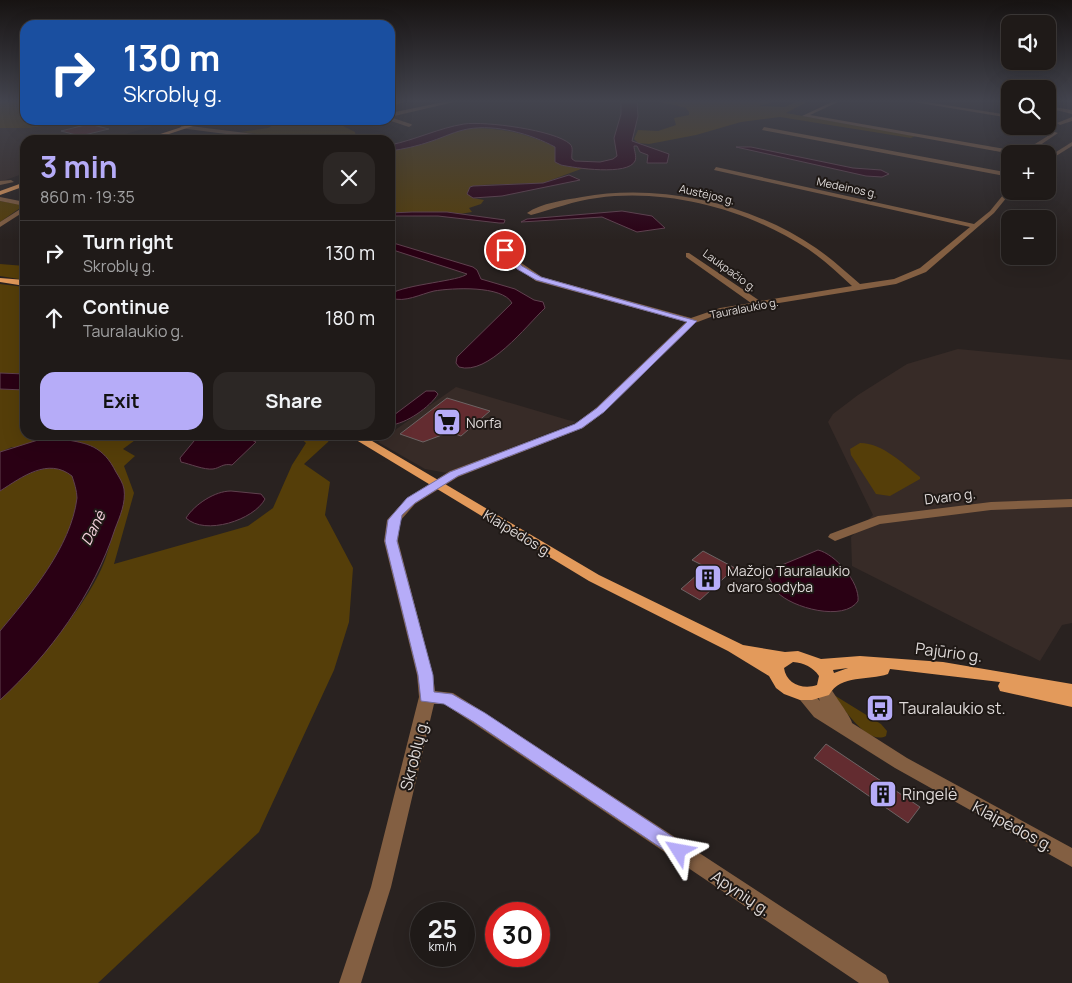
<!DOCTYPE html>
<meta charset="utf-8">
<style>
body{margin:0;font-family:Manrope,sans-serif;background:#2c2725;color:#f1f3f6;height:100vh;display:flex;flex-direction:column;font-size:19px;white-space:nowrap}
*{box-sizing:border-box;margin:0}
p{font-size:16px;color:#a1a1a2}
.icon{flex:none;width:28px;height:28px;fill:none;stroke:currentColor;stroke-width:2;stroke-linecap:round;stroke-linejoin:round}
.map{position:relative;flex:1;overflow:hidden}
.panel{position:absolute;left:20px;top:135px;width:375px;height:305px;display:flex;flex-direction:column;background:#1f1a18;border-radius:15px;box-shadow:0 5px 20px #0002,0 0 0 1px #3c3837}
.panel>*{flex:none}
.guide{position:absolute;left:20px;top:20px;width:375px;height:105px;border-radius:15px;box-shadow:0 5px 20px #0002,0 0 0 1px #3c3837;background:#1a4fa0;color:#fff;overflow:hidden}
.buttons{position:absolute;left:1001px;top:15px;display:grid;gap:10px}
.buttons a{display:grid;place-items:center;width:55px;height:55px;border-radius:10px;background:#1f1a18;box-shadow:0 5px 20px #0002,0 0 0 1px #3c3837;font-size:25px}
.speed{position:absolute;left:410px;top:902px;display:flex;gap:10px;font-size:25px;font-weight:700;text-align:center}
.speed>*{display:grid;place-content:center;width:65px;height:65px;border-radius:50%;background:#1f1a18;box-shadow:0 5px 20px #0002,0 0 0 1px #3c3837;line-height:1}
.speed small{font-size:12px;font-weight:400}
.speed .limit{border:8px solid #d22;background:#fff;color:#111}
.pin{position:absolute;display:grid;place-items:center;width:42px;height:42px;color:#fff;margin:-21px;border:2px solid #fff;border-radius:50%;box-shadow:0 1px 5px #0007}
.me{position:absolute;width:55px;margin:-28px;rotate:304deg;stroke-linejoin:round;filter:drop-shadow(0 0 4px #0008)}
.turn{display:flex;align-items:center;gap:18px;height:105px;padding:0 20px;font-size:22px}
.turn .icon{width:65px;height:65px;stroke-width:2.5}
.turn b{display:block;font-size:35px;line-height:42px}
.round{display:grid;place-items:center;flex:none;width:52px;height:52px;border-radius:15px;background:#2c2725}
.summary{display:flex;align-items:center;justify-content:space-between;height:85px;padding:0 20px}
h1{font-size:30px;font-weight:700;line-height:38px;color:#b6acf8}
.primary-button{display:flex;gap:10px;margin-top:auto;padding:10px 20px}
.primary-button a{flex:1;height:58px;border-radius:15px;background:#b6acf8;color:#111;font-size:20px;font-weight:700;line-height:58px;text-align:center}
.primary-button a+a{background:#2c2725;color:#f1f3f6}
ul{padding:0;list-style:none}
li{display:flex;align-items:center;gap:15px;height:65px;padding:0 20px;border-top:1px solid #3c3837}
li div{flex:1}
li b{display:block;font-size:19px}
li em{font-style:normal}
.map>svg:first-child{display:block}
.built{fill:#372b27}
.green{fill:#553e09}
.water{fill:#2a0014;stroke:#60414f}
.building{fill:#632c30;stroke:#6d6464}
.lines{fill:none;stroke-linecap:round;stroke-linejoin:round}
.minor{fill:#835f42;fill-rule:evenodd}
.major{fill:#e39a5b;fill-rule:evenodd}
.route{fill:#b6acf8;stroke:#7670a1}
.labels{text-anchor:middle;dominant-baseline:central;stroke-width:4;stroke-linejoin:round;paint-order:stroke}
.far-street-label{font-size:11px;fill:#dfdad9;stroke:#1f1916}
.poi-label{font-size:14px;fill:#dfdad9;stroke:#1f1916;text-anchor:start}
.street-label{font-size:14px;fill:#dfdad9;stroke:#1f1916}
.water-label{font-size:15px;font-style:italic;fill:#f9d5e1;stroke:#1f1916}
.near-street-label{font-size:16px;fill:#dfdad9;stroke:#1f1916}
.near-poi-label{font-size:16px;fill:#dfdad9;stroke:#1f1916;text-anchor:start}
</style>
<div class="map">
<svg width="1072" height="983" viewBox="0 0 1072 983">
<rect width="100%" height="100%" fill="#292220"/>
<path class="built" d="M86 120H173L105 140H25V173L0 182V128H30Z
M958 349 1072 360V623L1062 625 1040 661 852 566 851 537 873 515 828 422 833 414 858 395 907 364Z
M456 387 568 420 577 422 447 473 425 469 378 442Z"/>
<path class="green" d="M0 102H25V120H86L30 128H0Z
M659 102H773L759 106 785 107 796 102H807L786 113 915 136 911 138 780 117 741 122 696 135 649 144 638 143 634 139 638 130 658 131 676 125 674 118 689 115V112L686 108 674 105Z
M277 120H336L337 123 355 132 356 138 366 140H304L240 132 268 128 277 123Z
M470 128C499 127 529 134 555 147V162L573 167 615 170 581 169 543 183 480 185 473 198 484 200 481 204 469 208 472 212 460 214 434 212 390 213V151Z
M0 201 23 205V206L0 222Z
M0 264 25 266V280L0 276Z
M0 284 25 287V374L0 373Z
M0 389 25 390V435H142L123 449 135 456 124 466 134 493 114 564 248 526 273 508 292 465 306 443 297 435H332L328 442 304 464 330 482 325 515 353 568 349 622 334 670 259 832 98 983H0V700C33 669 92 600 106 557 114 534 118 510 124 487L12 447 0 452Z
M860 443C883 443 903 464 920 477V479L890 496 876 494 851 455 850 449Z
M51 468 63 469 72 476C74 482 77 491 77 498 71 547 30 595 0 631V491C17 480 31 470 51 468Z
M834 695 881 724 887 731 886 736C868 746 842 707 834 695Z"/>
<path class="water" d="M621 102H637L638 116 632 141 669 154 667 163H647L648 155 640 152 637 146H634C634 150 637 157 635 161 628 176 575 168 561 165L555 162V147C531 134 496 124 468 129 456 131 444 137 432 141 418 146 404 149 390 151V145C415 140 439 128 464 124 485 121 555 130 570 144 574 148 571 154 572 159L575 161 600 162 613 159 617 156 614 138 621 114Z
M736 147H751L853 168 881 170 889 174 882 177 866 176Z
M569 175 580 180 502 196 473 198 467 194 470 187 473 186 543 183Z
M622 211 652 216 665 228 637 232 602 217 521 222 527 219Z
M412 212H447L505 220 504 223H499L438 216H390V213Z
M390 242 473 267 477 270 481 279 515 289 534 300 543 302 545 308C526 326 488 376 459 367L456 363 457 357 512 303C502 285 452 288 434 291 421 294 404 303 392 298L390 294C407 284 460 281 467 274L390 249Z
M0 373 25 374V390L0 389Z
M426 391H435L438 394C430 407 406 424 390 425V418Z
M199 435H241L256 442 232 465C223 463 220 468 213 469 204 470 190 464 181 462L180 458Z
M61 439C88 443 103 446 116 472 119 477 123 483 124 489 126 503 120 516 115 529 94 594 50 654 0 700V631C30 595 71 547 77 498 77 491 74 482 72 476 48 457 22 477 0 491V452L38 440Z
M231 491 261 494 265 499C254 520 205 536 186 518 195 504 215 491 231 491Z
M818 550C835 554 860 582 858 601 844 622 792 608 777 592 773 588 772 582 769 578L777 567Z"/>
<path class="building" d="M89 124 109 129 80 136 61 131Z
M447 398 490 411 461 436 450 432 423 442 400 434Z
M703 551 735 568 700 600 681 589 706 567 692 560Z
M826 744 920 807 908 823 814 758Z"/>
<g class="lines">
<path class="minor" d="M395 102H404L390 106V104Z
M444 102H454L390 117V113Z
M832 102H838L810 115 1022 152 1051 134 1025 126H1034L1058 133 1027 154H1012L802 116Z
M914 102H926L1009 115 1010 118Z
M1048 106 1072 110V114L1048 108Z
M390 117 411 124 412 125 409 127 388 120Z
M1072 117V121L1060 125 1057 123Z
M182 125 254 134 257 136 252 140H246L249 137 180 128Z
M764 127 1010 173V177L762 130Z
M1072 142V146L1048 161V157Z
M716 167 974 224 990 211 1008 189 1010 188V191H1012L994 213 926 272 896 284 724 312 695 323 604 412 583 428 458 477 415 504 400 521 398 541 433 675 435 691 453 693 485 713 886 975 889 983H859L473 723 444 704H434L391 887 361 983H339L371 887 419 697 417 675 384 541 387 520 407 498 450 471 575 424 596 408 686 322 536 281 508 262 501 250V240H507L509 250 514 258 542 277 691 318 720 308 751 303 686 257V253H689L760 301 852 286C838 273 824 260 808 249 749 210 668 188 597 198 574 201 553 209 531 215L527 213C541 203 565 200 582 197 660 183 750 203 816 248 832 259 846 272 860 284L894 279 920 268 970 227 714 170Z
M0 181 11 180 14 182 0 185Z
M0 197 25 202V211L0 227V222L25 206 0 201Z
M1072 499V507L991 510 880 524 835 541 828 537 830 534 878 516 991 502Z
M823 684 829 685C833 694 852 718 852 723L907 758 1072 848V867L895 768 814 717 796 695 798 690C809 687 813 694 820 701L815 690 817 685Z"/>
<path class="major" d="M203 120H211L151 140H142Z
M25 182V186L0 195V191Z
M0 278 25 280V286L0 282Z
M348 435H362L599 575 743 645 785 652 798 651 821 659 860 656 943 662 1072 684V707L1000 691 998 686 1000 682 890 669 888 674C868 681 841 674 829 695L812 700H800L784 694 776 688 769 676 728 651 589 581ZM793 662C804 663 813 667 819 676L817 685C803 690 786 684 784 668ZM848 668 834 673 833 670Z"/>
</g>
<linearGradient id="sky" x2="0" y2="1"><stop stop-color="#171312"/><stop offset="0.42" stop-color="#43444e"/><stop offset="1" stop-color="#43444e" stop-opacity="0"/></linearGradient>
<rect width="1072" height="240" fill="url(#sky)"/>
<path class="route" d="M503 249H508L522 266 541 277 697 321 604 412 582 428 458 476 415 503 402 515 397 541 433 675 434 692 452 694 485 713 685 845 688 851 685 857 679 860 474 722 444 704 421 701 418 675 385 541 388 520 407 498 450 472 575 424 597 408 687 322 536 280 517 269Z"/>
<defs>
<g id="supermarket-square" transform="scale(1.4375)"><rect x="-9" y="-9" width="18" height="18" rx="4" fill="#b6acf8" stroke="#1f1916"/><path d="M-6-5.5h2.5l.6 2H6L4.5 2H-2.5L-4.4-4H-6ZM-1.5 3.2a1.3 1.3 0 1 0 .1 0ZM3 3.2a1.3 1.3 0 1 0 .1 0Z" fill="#111"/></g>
<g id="building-square" transform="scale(1.4375)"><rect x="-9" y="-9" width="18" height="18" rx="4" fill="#b6acf8" stroke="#1f1916"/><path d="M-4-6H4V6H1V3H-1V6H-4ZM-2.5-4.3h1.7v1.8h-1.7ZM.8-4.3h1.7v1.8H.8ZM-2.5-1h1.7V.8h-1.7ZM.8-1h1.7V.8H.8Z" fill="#111"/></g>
<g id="bus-square" transform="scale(1.4375)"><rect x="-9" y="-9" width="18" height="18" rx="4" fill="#b6acf8" stroke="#1f1916"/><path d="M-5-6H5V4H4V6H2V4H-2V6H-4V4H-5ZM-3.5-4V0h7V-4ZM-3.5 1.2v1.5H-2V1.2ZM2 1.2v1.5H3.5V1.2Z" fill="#111"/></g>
</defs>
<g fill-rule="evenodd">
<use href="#supermarket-square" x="447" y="422"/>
<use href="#building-square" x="708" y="578"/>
<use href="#bus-square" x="880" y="708"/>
<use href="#building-square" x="883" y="794"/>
</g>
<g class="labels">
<g class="far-street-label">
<text transform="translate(847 187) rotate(12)">Medeinos g.</text>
<text transform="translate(707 194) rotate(13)">Austėjos g.</text>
<text transform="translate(730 270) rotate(36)">Laukpačio g.</text>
<text transform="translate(744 308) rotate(-11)">Tauralaukio g.</text>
</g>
<g class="poi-label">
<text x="466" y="422">Norfa</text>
<text x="727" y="570">Mažojo Tauralaukio<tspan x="727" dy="16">dvaro sodyba</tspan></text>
</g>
<g class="street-label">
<text transform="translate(950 496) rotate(-7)">Dvaro g.</text>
<text transform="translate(518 533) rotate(31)">Klaipėdos g.</text>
</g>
<g class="water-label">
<text transform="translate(93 528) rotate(-63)">Danė</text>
</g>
<g class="near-street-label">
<text transform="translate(949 652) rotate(7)">Pajūrio g.</text>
<text transform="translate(414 755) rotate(-76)">Skroblų g.</text>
<text transform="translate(1013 826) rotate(28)">Klaipėdos g.</text>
<text transform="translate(741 893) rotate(34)">Apynių g.</text>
</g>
<g class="near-poi-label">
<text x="899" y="708">Tauralaukio st.</text>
<text x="902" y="794">Ringelė</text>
</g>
</g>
</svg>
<div class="buttons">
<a><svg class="icon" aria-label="sound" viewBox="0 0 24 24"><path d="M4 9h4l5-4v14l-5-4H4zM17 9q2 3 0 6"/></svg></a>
<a><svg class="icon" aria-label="search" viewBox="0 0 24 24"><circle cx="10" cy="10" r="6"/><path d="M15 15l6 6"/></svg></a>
<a>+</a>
<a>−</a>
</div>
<div class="speed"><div>25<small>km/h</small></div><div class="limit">30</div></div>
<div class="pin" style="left:505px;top:250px;background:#d93025"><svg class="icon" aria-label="arrive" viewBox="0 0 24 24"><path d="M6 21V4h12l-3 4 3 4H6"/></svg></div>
<svg class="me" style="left:679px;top:851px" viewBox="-20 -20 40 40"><path d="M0-17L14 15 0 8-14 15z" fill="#b6acf8" stroke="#fff" stroke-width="4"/></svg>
<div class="guide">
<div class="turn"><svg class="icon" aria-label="right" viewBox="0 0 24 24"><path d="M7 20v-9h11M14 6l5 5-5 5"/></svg><div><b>130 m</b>Skroblų g.</div></div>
</div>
<section class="panel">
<div class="summary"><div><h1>3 min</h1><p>860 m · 19:35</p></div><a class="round"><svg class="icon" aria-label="close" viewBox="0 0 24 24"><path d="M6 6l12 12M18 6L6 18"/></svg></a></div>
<ul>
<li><svg class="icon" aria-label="right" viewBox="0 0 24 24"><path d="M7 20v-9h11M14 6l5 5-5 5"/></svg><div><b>Turn right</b><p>Skroblų g.</p></div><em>130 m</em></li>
<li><svg class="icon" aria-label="ahead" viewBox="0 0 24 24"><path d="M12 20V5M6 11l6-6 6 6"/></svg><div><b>Continue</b><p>Tauralaukio g.</p></div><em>180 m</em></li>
</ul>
<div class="primary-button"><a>Exit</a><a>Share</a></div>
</section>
</div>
